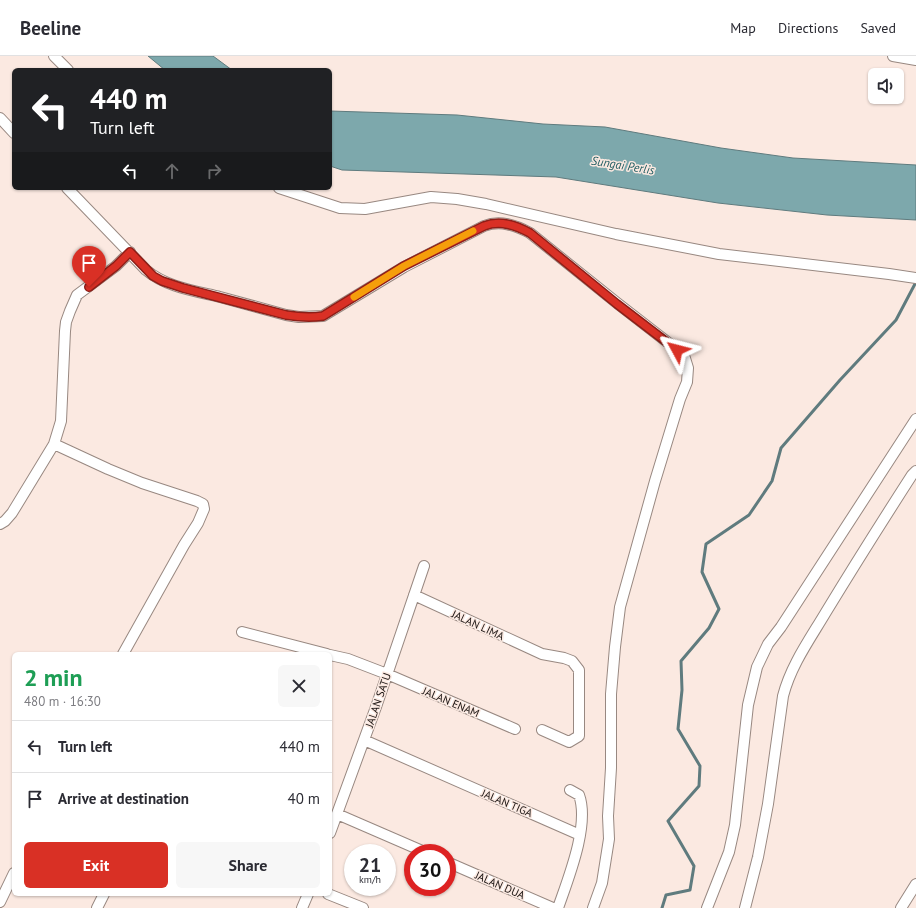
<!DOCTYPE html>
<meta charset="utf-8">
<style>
body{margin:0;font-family:"PT Sans",sans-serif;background:#f7f7f7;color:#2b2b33;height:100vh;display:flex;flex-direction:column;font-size:15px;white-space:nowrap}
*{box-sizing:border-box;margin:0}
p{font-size:13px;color:#7c7c81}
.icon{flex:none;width:22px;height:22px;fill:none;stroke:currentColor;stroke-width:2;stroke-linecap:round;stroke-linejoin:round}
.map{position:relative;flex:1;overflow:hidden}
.details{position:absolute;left:12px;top:596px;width:320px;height:244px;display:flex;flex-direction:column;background:#fff;border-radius:6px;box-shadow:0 1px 3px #0004}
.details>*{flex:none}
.banner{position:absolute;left:12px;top:12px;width:320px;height:122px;border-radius:6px;box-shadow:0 1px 3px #0004;background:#202124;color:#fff;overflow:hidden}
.buttons{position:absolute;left:868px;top:12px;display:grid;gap:8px}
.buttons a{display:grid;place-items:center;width:36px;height:36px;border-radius:6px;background:#fff;box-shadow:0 1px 3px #0004;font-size:20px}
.speed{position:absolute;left:344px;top:788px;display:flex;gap:8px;font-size:20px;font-weight:700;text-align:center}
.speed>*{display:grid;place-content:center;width:52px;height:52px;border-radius:50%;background:#fff;box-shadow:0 1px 3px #0004;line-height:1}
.speed small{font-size:10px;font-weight:400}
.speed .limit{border:6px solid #d22;background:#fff;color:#111}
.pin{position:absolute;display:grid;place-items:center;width:34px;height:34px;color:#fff;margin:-41px -17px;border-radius:50% 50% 50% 0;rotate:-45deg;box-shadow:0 0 4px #0007}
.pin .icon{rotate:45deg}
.me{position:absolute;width:44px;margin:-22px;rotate:308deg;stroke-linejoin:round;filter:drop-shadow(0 0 3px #0008)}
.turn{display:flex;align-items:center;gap:14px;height:84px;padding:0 12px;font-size:18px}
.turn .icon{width:52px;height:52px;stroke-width:2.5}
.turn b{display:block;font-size:28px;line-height:34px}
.lanes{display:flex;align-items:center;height:38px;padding:0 12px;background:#0003;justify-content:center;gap:20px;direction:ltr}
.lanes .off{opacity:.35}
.round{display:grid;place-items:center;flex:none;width:42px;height:42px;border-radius:6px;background:#f7f7f7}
.summary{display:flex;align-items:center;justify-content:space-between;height:68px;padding:0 12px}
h1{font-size:24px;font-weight:800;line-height:30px;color:#1e9e55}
.action{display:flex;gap:8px;margin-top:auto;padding:8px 12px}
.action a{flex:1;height:46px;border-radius:6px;background:#d93025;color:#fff;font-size:16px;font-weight:800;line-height:46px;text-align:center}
.action a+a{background:#f7f7f7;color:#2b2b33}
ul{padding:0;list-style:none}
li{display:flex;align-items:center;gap:12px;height:52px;padding:0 12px;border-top:1px solid #e1e1e2}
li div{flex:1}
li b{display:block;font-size:15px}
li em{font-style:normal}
header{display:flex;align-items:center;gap:24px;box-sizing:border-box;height:56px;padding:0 20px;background:#fff;border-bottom:1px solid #e1e1e2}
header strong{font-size:19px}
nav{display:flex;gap:22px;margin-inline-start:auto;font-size:14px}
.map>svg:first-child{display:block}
.water{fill:#7da8ac;stroke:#5f7b7e}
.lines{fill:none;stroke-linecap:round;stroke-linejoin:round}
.stream{stroke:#5f7b7e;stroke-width:3}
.minor-casing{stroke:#988881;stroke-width:12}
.minor{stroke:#fff;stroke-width:10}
.route-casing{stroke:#8d1f18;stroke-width:10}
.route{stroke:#d93025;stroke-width:7}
.slow{stroke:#f59e0b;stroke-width:7}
.labels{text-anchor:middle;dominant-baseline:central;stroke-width:3;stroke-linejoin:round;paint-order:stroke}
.street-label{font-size:11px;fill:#191311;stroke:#fbe9e1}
.water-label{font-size:12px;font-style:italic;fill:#1f5c61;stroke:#fbe9e1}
</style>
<header>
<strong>Beeline</strong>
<nav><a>Map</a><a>Directions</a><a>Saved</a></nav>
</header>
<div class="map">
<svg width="916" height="852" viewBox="0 0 916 852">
<rect width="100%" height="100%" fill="#fbe9e1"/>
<path class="water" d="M148 0H213L232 14H165Z
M330 55 457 59 543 68 605 71 721 92 793 102 916 109V164L827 159 718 147 556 121 342 114 330 110Z"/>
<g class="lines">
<path class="stream" d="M662 852 666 839 690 834 694 810 668 765 699 730 700 710 678 673 682 634 681 605 709 572 719 553 702 516 706 488 749 459 772 425 781 392 840 324 896 264 916 226"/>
<g class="minor-casing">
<path id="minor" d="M54 0 68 14
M893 0 916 4
M0 62 14 77
M67 132 146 214C166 231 195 235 220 241 242 247 264 253 286 259L299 261 323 260 404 211 484 170C500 164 515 169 530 177L617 247 684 299 688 312 687 326 680 343 655 425 620 551 615 591 611 638V712L608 760 609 783 602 827 593 852
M279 132 340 152 365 153 431 141 457 143 486 148 616 178 719 198 889 218 916 222
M54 388 108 413 142 427 197 445 203 448 204 453 198 467 184 489 123 598
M0 468 5 465 12 457 54 388 61 365 65 275 66 266 70 255 77 239 116 210 130 196
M414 539 542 598 564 602 572 605 579 614V680L569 686 542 674
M242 576 327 598
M330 599 348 603 387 618 515 673
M364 684 580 779
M337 758 427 797
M330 777 376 651 424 510
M447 806 553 852
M328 838 363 852
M0 846 14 817
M97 852 104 838
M302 852 308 838
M558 852C568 823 590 769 579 739L570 734
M707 852 729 796 735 769 748 649 757 611 768 588 781 571 916 363
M745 852 758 801 768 748 783 640C791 609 810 583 826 556 854 510 883 464 912 419L916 415
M901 852 916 828"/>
</g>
<use href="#minor" class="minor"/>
</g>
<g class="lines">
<g class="route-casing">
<path id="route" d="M89 231 116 210 130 196 153 220 162 225 183 232 286 259C298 261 310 262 323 260L404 210 484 170C500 164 515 169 530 177L617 248 677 294"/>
</g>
<use href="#route" class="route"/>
<path class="slow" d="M354 241 404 210 473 175"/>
</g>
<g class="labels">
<g class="street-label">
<text transform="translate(478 569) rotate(25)">JALAN LIMA</text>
<text transform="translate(378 644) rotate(-71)">JALAN SATU</text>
<text transform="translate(451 646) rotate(23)">JALAN ENAM</text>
<text transform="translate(507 747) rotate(23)">JALAN TIGA</text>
<text transform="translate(500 829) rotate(24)">JALAN DUA</text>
</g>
<g class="water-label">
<text transform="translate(623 109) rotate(9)">Sungai Perlis</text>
</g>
</g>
</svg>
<div class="buttons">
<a><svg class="icon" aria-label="sound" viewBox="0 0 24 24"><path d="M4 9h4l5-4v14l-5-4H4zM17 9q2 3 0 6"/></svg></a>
</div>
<div class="speed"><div>21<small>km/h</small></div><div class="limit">30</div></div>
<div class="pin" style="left:89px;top:231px;background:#d93025"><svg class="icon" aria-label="arrive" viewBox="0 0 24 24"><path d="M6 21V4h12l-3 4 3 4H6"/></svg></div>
<svg class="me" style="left:677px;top:294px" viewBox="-20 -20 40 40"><path d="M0-17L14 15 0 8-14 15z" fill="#d93025" stroke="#fff" stroke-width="4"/></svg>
<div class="banner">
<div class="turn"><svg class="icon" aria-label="left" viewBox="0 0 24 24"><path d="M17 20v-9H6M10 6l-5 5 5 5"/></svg><div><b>440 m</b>Turn left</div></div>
<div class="lanes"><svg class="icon" aria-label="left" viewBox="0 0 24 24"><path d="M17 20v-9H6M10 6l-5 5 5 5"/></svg><svg class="icon off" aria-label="ahead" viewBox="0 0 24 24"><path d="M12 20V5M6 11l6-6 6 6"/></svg><svg class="icon off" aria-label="right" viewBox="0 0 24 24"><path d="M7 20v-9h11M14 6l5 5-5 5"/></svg></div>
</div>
<section class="details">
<div class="summary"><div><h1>2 min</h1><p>480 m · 16:30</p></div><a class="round"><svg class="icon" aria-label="close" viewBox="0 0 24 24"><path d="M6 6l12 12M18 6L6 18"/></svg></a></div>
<ul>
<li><svg class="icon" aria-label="left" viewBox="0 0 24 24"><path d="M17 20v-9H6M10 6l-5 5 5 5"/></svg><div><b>Turn left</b></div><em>440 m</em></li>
<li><svg class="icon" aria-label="arrive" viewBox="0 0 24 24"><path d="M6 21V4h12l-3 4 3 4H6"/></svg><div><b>Arrive at destination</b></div><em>40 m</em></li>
</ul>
<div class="action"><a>Exit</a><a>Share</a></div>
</section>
</div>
